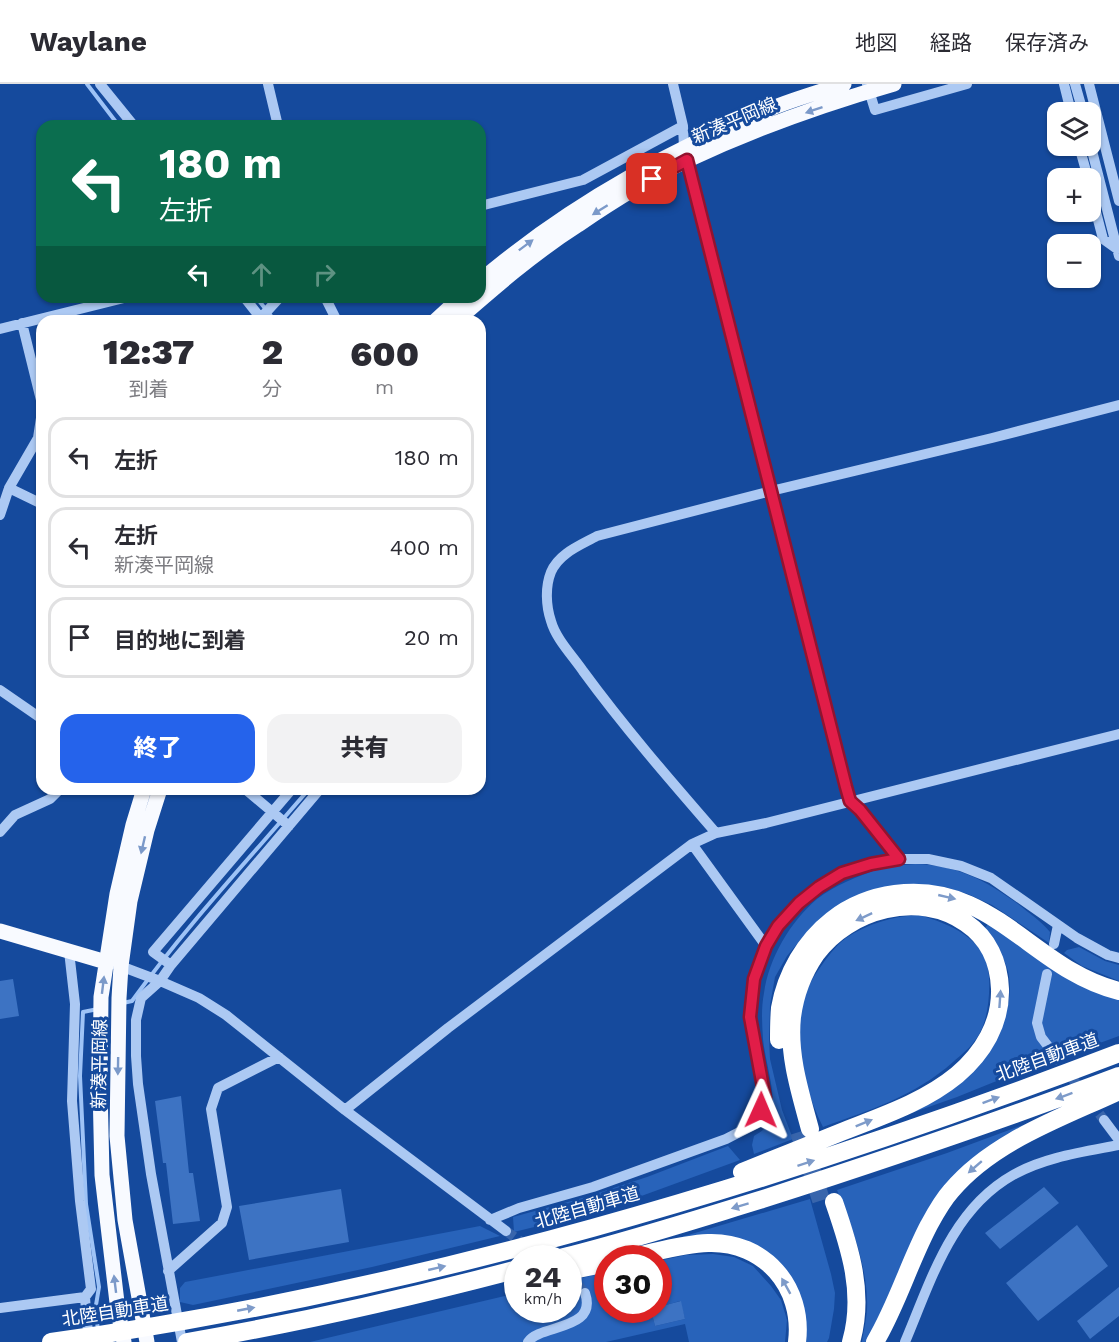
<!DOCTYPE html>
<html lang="ja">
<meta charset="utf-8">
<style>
body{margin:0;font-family:"Work Sans","Noto Sans JP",sans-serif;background:#f2f2f3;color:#2b2b33;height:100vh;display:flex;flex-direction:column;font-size:22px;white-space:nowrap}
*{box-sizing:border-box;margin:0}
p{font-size:20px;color:#7c7c81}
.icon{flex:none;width:33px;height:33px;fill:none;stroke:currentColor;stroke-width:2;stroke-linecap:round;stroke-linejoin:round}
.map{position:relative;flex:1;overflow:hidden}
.drawer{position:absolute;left:36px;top:231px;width:450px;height:480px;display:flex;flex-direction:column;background:#fff;border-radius:18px;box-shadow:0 2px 4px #0004}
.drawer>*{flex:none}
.hud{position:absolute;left:36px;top:36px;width:450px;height:183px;border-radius:18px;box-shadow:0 2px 4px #0004;background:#0b6e4f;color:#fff;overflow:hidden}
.tools{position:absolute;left:1047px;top:18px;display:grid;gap:12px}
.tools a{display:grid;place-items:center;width:54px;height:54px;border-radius:12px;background:#fff;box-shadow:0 2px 4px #0004;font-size:30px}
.speed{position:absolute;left:504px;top:1161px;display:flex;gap:12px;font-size:30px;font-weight:700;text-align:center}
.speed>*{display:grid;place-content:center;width:78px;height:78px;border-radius:50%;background:#fff;box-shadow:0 2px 4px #0004;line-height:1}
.speed small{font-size:15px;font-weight:400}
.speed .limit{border:9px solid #d22;background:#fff;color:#111}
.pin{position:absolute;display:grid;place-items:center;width:51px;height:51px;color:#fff;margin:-26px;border-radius:12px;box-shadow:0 3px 9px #0006}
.me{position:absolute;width:66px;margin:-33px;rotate:1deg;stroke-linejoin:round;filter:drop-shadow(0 0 4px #0008)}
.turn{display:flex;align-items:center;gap:21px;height:126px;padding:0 24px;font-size:27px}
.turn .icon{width:78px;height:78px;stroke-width:2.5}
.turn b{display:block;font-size:42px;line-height:51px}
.lanes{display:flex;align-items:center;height:57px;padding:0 24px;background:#0003;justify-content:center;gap:30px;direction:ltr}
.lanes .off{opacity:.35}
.eta{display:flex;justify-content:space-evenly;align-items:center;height:102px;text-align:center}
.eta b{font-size:36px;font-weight:800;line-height:42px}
.action{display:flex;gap:12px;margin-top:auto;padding:12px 24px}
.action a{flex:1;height:69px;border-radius:18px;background:#2563eb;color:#fff;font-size:24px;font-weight:800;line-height:69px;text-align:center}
.action a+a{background:#f2f2f3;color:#2b2b33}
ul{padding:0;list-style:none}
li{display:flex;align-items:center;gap:18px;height:81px;margin:0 12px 9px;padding:0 12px;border:3px solid #e1e1e2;border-radius:18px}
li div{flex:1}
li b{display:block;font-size:22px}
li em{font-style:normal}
header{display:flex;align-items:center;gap:36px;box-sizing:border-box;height:84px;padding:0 30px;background:#fff;border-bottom:2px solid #e1e1e2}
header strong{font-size:28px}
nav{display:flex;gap:33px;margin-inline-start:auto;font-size:21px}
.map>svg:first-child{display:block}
.green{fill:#2863ba}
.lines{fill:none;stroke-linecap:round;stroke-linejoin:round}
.stream{stroke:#9ec3f6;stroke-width:4}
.building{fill:#3d73c3}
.minor-tunnel{stroke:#3865ac;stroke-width:10;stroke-dasharray:10 5;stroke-linecap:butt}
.highway-tunnel{stroke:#3865ac;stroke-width:18;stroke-dasharray:18 9;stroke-linecap:butt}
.minor{stroke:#acc9f3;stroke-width:10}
.major{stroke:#f8faff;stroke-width:15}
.highway{stroke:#fff;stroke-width:18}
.oneway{fill:#7b99c9}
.oneway2{fill:#7e9bc9}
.route-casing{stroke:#92132f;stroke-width:15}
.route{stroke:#e11d48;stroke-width:10}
.labels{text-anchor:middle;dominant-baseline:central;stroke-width:6;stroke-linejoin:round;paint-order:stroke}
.street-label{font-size:18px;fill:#fff;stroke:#154a9d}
</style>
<header>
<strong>Waylane</strong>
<nav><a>地図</a><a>経路</a><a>保存済み</a></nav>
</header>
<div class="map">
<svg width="1119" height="1258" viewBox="0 0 1119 1258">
<rect width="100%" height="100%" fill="#154a9d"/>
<path class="green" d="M915 780C957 781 985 796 1018 820 1029 829 1041 837 1050 848L1049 859 992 821 968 810 945 803 916 800 888 804 807 848 787 872 775 893 770 921 769 955 770 975 782 1026 793 1055 754 1070 752 1061 754 1052C762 1047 770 1042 772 1032 777 1013 765 976 763 955 762 940 761 924 764 909 769 874 790 838 817 815 835 801 858 792 879 785 891 782 904 781 915 780Z
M919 831C950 840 988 855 989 893 990 912 988 939 976 955 970 964 961 971 953 978 915 1012 870 1026 823 1043 805 1007 794 963 802 923 804 910 811 896 819 885 826 875 835 862 846 854 867 840 893 832 919 831Z
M988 840 1119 915V952L1009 992 957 1013 900 1033 996 953C1007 934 1013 909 1008 887 1004 872 993 858 985 844Z
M1079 863 1105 877 1119 881V897L1082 882 1064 869 1067 866Z
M1023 1041 979 1071 869 1258H862C864 1244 868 1230 867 1216 866 1178 851 1141 837 1106L947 1069Z
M728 1062 740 1076 603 1126 514 1148 513 1133 586 1113 647 1093Z
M810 1115 831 1190 835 1209 834 1225 829 1254 827 1258H803L802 1221 799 1208 790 1193 778 1177 678 1154Z
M480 1142 500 1152 372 1183 193 1221 180 1218V1204L185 1198Z
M713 1170 734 1173 753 1182 771 1202 781 1216 787 1236 785 1258H689L685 1240 606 1258H310L517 1209 518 1226H568L569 1197 607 1188 608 1226H651L655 1242 685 1235 680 1217 659 1223 658 1177 686 1171Z"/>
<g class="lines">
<path class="stream" d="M87 0 119 42
M256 213 275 237
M123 919 132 917C186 842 249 775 309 705
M98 925 83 928 80 992 86 1120 99 1203 95 1227 98 1245"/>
</g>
<path class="building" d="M13 895 19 932 0 935V897Z
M181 1012 189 1089H193L200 1137 173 1140 166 1079H163L155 1017Z
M1044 1103 1059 1119 1000 1165 985 1149Z
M341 1105 349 1158 249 1176 239 1122Z
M1077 1141 1108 1182 1038 1237 1006 1199Z
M1119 1203V1232L1090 1255 1077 1237Z
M681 1217 685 1235 655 1242 651 1226H658V1223Z"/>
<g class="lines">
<path class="minor-tunnel" d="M1054 970 1104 1036
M506 1147 543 1174
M568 1192 574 1196 585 1209"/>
<path class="highway-tunnel" d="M799 1048 823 1122"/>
<path class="minor" d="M100 0 134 42
M268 0 278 42
M673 0 683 42 684 63 846 703 851 717 860 726 899 775
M867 0 875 26 967 0
M1064 0 1071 28
M1075 0 1083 28
M1089 0 1119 117
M1090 59 1119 172
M1079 62 1088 94
M1090 105 1103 155 1117 165 1119 162
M480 122 583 96 683 42
M244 213 263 237
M325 213 337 237
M258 237 280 213
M0 245 128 213
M9 404 42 420
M0 431 9 404 38 354 41 334V316L22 239
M0 606 42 635
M245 705 289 742
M0 748 15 731 50 715 60 705
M716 749C670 696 624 643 583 587 572 571 556 555 551 537 546 522 545 503 551 488 559 469 581 461 597 452L771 407 992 354 1119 321
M692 760 766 862
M1054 860 1058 841
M115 880 160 897 199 914 226 931 345 1026 506 1147
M171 881 153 868 292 705
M1047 890 1037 939 1041 953 1054 970
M345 1026 448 944 692 760 716 749 766 739 1119 650
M1104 1036 1119 1056
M490 1136 519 1124 593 1103 726 1055 757 1039 765 1014 750 933 754 895 766 862 778 842 799 819 819 803 842 789 871 780 899 775H928L961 782 991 794 1077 854 1108 871 1119 874
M168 1187 222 1139 227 1123 211 1025 218 1004 279 973
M85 1213 87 1240 90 1257
M0 1224 85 1213 91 1205 80 1117 72 1017 75 920 69 867
M182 1258 151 1090 138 1000 136 972V936L141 914 160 897 171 881 320 705
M528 1258C540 1240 598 1247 585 1209
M905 1258C931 1197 951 1126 1013 1091 1045 1073 1083 1068 1119 1061"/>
<path class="major" d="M480 197C566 124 666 68 770 25 794 15 819 8 844 0
M435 237 461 213
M456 237C495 203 534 169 578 141 613 117 650 94 688 76 754 45 824 20 894 0
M0 847 106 878
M124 1258 118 1227 102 1091 100 1002 101 913 117 810 133 741 144 705
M147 1258 125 1136 117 1052 119 914 121 882 130 817 147 746 160 705"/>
<path class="highway" d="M779 956C779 945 779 935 780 924 786 890 805 857 832 836 850 822 872 813 895 810 993 797 1033 886 1119 907
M742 1088C774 1075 807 1062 839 1049 879 1033 923 1019 957 991 983 969 1001 939 1000 905 999 878 988 854 966 839 919 806 849 825 816 870 803 889 795 910 792 933 788 971 800 1008 810 1045
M834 1118C850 1164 865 1210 851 1258
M560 1174C629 1157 697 1135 766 1114 884 1076 1002 1036 1119 992
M626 1174C653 1169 681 1160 708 1159 764 1157 804 1203 797 1258
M568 1187 608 1179
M51 1258C417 1207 774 1101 1119 969
M187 1258C298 1239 408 1214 518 1185
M875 1258C897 1221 909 1179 929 1141 935 1130 942 1117 951 1107 993 1057 1061 1034 1119 1007"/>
</g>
<defs><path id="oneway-solid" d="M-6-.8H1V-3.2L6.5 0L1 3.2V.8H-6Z" transform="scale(1.5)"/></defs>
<g class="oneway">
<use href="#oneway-solid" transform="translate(814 26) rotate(161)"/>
<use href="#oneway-solid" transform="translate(600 126) rotate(148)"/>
<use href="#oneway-solid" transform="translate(526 161) rotate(-37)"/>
<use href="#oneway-solid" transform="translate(143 761) rotate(103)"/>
<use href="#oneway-solid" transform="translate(103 901) rotate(-83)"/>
<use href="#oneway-solid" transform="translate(118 982) rotate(91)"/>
<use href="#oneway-solid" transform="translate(115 1200) rotate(-97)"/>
</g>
<g class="oneway2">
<use href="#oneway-solid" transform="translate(947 813) rotate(13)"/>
<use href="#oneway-solid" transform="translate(864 833) rotate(155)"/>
<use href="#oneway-solid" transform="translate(1000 915) rotate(-86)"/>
<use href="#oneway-solid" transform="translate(1064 1012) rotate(160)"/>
<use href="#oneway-solid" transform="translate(991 1016) rotate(-20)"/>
<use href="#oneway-solid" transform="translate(864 1039) rotate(-22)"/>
<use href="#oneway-solid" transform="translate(806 1079) rotate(-18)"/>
<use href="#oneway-solid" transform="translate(975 1083) rotate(139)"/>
<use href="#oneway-solid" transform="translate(740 1122) rotate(163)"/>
<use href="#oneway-solid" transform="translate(437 1184) rotate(-13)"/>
<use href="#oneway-solid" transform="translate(786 1202) rotate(-119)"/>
<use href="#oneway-solid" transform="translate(246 1225) rotate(-11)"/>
</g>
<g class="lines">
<g class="route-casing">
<path id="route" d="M652 95 687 76 846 703 850 717 860 726 899 775 871 780 842 789 819 803 799 819 778 842 766 862 754 895 750 933 765 1014 761 1026"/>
</g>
<use href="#route" class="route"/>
</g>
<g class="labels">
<g class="street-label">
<text transform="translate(734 36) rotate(-23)">新湊平岡線</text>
<text transform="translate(1047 973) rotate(-20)">北陸自動車道</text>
<text transform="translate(99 980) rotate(-89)">新湊平岡線</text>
<text transform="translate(587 1123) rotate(-16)">北陸自動車道</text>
<text transform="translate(115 1227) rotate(-9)">北陸自動車道</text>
</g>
</g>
</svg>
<div class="tools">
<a><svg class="icon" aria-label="layers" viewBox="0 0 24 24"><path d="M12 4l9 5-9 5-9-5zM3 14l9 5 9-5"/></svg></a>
<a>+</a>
<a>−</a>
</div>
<div class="speed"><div>24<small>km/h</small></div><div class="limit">30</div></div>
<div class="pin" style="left:652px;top:95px;background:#d93025"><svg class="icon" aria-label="arrive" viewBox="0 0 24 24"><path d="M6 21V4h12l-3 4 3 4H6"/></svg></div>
<svg class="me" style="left:761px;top:1026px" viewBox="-20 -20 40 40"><path d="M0-17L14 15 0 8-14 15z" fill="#e11d48" stroke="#fff" stroke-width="4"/></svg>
<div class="hud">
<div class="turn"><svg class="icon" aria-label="left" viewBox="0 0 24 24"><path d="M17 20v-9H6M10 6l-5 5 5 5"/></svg><div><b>180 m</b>左折</div></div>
<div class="lanes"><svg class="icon" aria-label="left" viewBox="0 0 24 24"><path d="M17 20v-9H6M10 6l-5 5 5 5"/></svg><svg class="icon off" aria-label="ahead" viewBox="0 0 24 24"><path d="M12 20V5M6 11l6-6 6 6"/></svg><svg class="icon off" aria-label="right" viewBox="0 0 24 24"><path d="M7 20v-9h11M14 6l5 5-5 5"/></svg></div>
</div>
<section class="drawer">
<div class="eta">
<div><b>12:37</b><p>到着</p></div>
<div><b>2</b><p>分</p></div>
<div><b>600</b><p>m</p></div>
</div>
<ul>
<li><svg class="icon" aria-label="left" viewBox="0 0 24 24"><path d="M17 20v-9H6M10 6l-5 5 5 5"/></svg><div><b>左折</b></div><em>180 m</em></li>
<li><svg class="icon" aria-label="left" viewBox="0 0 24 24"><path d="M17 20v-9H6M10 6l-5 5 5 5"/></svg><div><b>左折</b><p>新湊平岡線</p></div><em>400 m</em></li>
<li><svg class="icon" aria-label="arrive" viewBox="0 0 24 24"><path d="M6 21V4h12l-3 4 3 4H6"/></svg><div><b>目的地に到着</b></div><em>20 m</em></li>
</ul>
<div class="action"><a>終了</a><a>共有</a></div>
</section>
</div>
